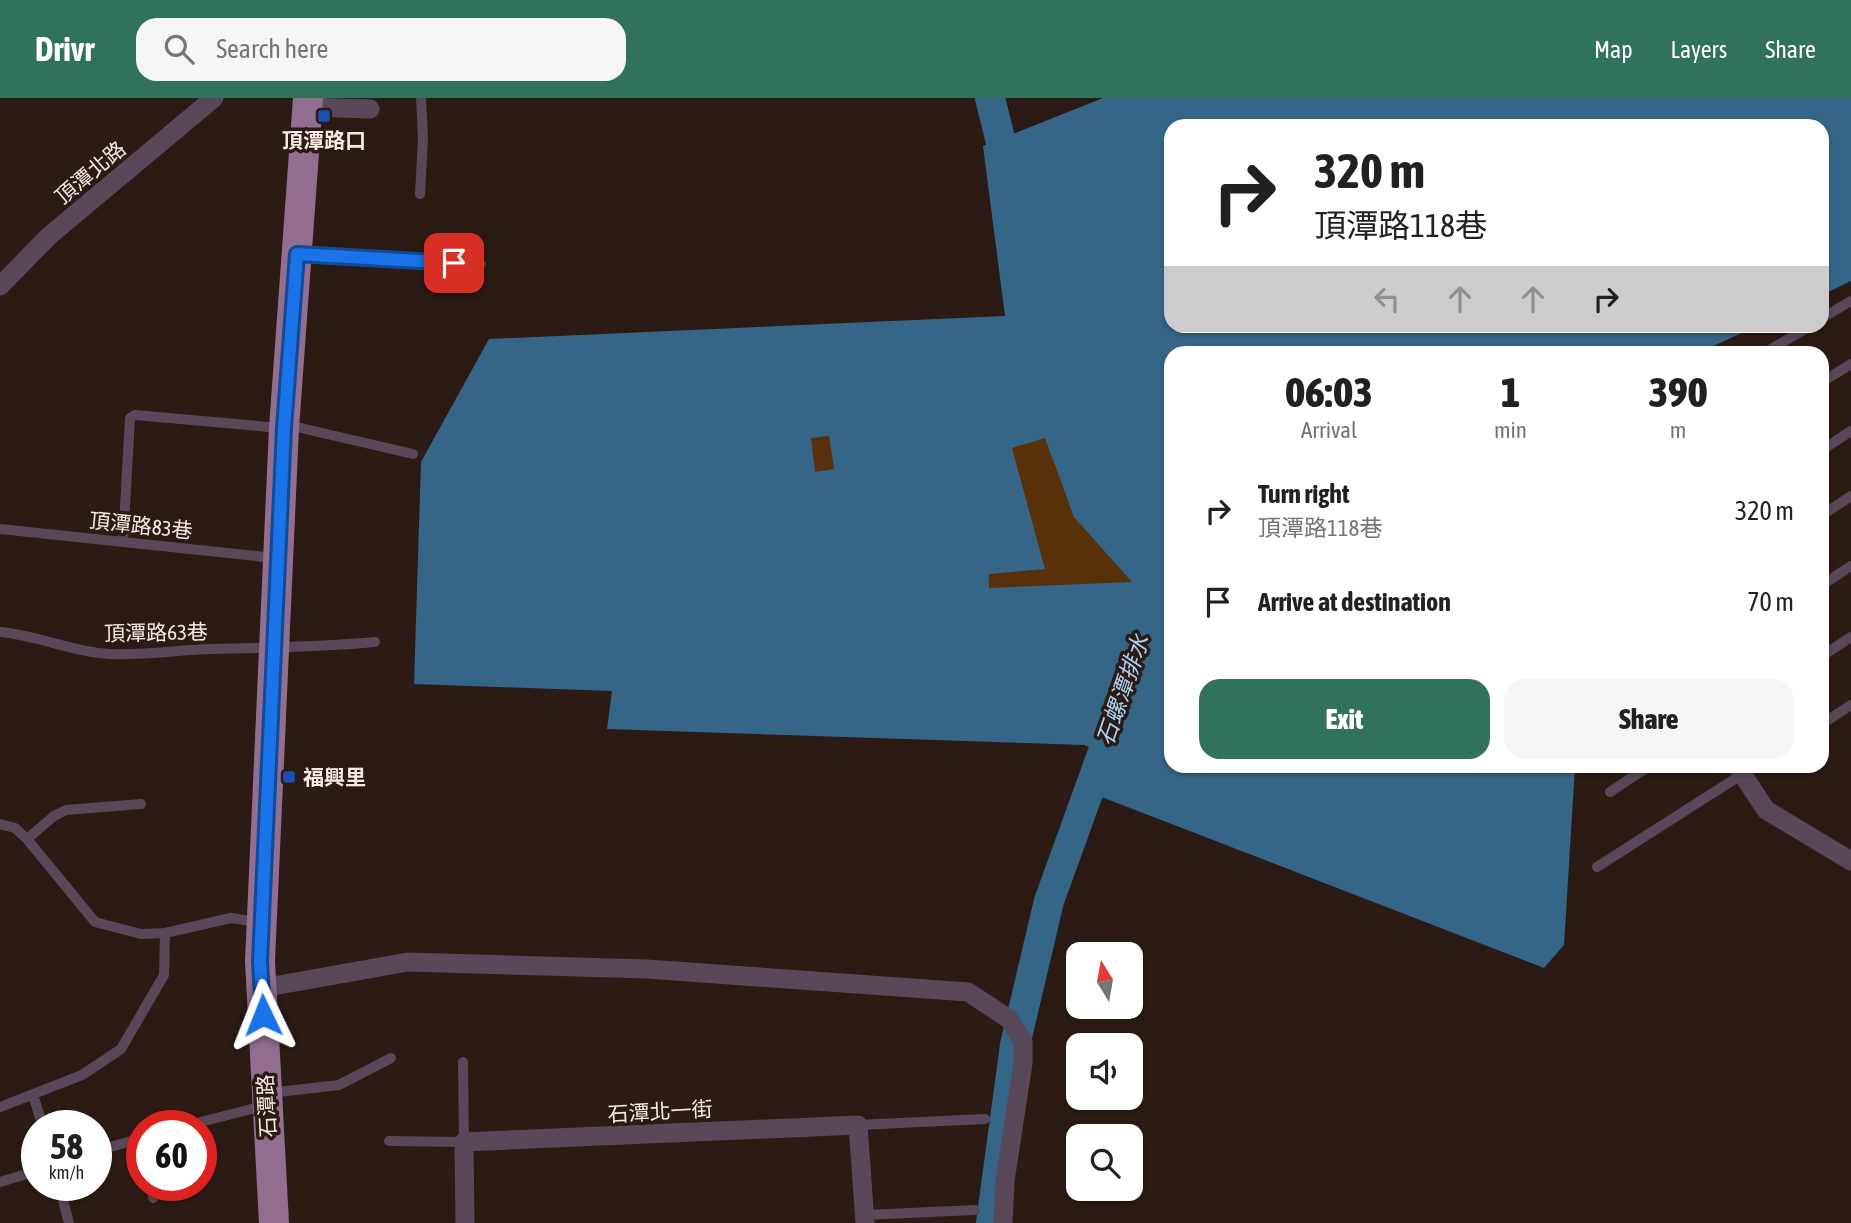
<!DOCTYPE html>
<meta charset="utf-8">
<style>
body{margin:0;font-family:"Asap Condensed","Noto Sans TC",sans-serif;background:#f6f6f6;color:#202124;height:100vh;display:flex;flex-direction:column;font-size:26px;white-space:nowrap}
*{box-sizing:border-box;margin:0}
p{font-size:23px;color:#757577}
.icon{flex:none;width:38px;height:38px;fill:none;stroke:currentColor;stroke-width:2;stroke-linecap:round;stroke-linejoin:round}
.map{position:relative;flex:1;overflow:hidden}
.side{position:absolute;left:1164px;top:248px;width:665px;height:427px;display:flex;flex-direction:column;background:#fff;border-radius:21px;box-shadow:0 2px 5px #0004}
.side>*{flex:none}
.banner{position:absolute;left:1164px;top:21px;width:665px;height:214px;border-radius:21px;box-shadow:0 2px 5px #0004;background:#fff;color:#202124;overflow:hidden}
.needle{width:46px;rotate:349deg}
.tools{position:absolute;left:1066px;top:844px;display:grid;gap:14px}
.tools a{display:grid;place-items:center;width:77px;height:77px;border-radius:14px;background:#fff;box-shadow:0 2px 5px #0004;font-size:35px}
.speed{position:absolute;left:21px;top:1012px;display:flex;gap:14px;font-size:35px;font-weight:700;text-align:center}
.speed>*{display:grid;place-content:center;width:91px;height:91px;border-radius:50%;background:#fff;box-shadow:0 2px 5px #0004;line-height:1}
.speed small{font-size:18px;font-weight:400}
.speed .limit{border:10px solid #d22;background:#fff;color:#111}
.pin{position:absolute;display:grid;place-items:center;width:60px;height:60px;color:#fff;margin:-30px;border-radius:14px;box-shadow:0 4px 10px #0006}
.me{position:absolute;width:77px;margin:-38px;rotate:358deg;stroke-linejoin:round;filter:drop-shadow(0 0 5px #0008)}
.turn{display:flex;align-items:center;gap:24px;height:147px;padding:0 35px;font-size:32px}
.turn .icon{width:91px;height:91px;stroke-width:2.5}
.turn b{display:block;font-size:49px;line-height:60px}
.lanes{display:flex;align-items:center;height:66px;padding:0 35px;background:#0003;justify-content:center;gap:35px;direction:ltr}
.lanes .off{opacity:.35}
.eta{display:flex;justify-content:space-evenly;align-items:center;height:119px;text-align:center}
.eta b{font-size:42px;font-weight:800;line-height:49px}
.primary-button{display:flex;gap:14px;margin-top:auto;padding:14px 35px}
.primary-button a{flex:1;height:80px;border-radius:21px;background:#30725c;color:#fff;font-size:28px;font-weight:800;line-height:80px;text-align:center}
.primary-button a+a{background:#f6f6f6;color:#202124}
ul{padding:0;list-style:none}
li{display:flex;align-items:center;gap:21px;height:91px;padding:0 35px}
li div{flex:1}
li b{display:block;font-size:26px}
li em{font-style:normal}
header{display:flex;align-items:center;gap:42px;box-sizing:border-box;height:98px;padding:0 35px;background:#30725c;color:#fff}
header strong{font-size:33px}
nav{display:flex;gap:38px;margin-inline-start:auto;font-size:24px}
.search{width:490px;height:63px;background:#f6f6f6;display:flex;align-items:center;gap:18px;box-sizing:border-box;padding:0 24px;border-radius:21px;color:#757577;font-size:26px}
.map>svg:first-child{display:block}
.water{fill:#356688}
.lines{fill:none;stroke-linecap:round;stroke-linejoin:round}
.river{stroke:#356688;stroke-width:30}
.building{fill:#583009}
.lane{stroke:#594858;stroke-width:10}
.street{stroke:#594858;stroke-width:19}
.primary{stroke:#926f90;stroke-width:30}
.route-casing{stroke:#114b97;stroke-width:18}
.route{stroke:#1a73e8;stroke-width:12}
.transit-dot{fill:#1a4fb4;stroke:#2c1b14;stroke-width:2.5}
.labels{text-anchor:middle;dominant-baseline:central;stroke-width:7;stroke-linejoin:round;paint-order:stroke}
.poi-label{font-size:21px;font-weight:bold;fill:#f7eae5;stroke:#2c1b14}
.street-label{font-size:21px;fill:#f7eae5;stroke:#2c1b14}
.water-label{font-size:23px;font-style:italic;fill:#a9d4f4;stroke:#2c1b14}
</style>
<header>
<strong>Drivr</strong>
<div class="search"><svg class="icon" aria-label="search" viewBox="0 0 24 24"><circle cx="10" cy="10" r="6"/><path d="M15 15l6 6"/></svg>Search here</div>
<nav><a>Map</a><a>Layers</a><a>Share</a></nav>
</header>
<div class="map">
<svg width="1851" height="1125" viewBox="0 0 1851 1125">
<rect width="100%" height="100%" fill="#2c1b14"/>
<path class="water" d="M1103 0H1851V183L1822 197V28H1171V228H1757L1709 250 1687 256H1171V668L1575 669 1564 847 1544 870 1099 698 1113 658 1084 647 607 631 612 593 414 586 421 364 489 241 1005 218 983 48Z"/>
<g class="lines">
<path class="river" d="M990 0 1010 81
M991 1125 1015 947 1049 803 1117 615"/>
</g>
<path class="building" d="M829 338 834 371 815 374 811 340Z
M1045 340 1074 419 1132 484 989 490V476L1045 471 1012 350Z"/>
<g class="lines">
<path class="lane" d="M420 96 423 40 421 0
M301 157 481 166
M1822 220 1851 203
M1763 256 1810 228
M1822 284 1851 266
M288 327 413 356
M1822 352 1851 333
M1822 417 1851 398
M0 431 274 460
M123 444 130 320 135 317 280 330
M1822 487 1851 468
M0 534C37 537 72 554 109 556 143 558 177 552 210 551 266 550 320 549 375 544
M1822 558 1851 539
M1822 626 1851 607
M1610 694 1649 668
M0 726 15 730 27 741 95 824 141 836 165 835 231 820 258 824
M27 741 54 718 66 712 141 706
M1597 769 1755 668
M269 995 339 987 391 960
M33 996 42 1027
M0 1009 82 977 121 951 164 877 165 835
M189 1027 263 1008
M858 1027 985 1021
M389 1043 464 1044 463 964
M96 1053 142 1040
M0 1084 37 1073
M59 1087 69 1125
M151 1087 153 1100
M865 1117 975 1112"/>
<path class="street" d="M307 9 370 11
M0 188 49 138 214 0
M1737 668 1766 712 1851 763
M262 890 408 864 647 871 968 894 1009 921 1023 943V965L1005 1083 1003 1125
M465 1125 464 1044 858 1027 865 1125"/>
<path class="primary" d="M274 1125 260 863 284 330 308 0"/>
</g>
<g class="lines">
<g class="route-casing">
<path id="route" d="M263 917 260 863 284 330 297 156 454 165"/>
</g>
<use href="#route" class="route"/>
</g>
<g class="transit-dot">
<rect x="317" y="11" width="14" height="14" rx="3.5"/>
<rect x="282" y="672" width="14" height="14" rx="3.5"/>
</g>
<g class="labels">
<g class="poi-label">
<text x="324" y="42">頂潭路口</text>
<text x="303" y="679" text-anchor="start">福興里</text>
</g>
<g class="street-label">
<text transform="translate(90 74) rotate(-40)">頂潭北路</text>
<text transform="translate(141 427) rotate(6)">頂潭路83巷</text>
<text transform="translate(156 534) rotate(-1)">頂潭路63巷</text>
<text transform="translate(266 1008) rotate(-93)">石潭路</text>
<text transform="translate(660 1013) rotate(-3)">石潭北一街</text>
</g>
<g class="water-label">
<text transform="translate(1123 592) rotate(-71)">石螺潭排水</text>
</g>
</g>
</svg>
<div class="tools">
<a><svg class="needle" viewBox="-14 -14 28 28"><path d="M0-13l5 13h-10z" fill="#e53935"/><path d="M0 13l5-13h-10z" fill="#757577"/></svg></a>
<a><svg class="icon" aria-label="sound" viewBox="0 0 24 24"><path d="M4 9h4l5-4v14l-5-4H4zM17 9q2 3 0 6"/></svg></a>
<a><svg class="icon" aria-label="search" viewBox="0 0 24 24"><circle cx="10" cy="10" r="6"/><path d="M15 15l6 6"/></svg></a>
</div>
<div class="speed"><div>58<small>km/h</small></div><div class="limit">60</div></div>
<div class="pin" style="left:454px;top:165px;background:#d93025"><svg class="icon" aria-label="arrive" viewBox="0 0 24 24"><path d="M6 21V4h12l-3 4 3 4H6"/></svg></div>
<svg class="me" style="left:263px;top:917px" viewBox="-20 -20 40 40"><path d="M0-17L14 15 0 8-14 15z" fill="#1a73e8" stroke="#fff" stroke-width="4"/></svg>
<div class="banner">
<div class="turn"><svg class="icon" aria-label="right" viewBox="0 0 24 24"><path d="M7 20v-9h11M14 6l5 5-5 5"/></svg><div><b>320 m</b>頂潭路118巷</div></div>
<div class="lanes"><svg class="icon off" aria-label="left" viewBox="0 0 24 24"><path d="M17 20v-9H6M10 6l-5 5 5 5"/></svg><svg class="icon off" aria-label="ahead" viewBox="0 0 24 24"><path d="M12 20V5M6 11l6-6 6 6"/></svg><svg class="icon off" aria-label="ahead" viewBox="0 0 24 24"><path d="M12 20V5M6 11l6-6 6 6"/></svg><svg class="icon" aria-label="right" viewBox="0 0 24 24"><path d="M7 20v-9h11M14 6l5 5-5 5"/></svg></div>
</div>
<section class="side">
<div class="eta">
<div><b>06:03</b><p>Arrival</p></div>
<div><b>1</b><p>min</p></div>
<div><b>390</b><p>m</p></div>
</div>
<ul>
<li><svg class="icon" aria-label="right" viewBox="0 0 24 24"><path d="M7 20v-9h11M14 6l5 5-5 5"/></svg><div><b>Turn right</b><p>頂潭路118巷</p></div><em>320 m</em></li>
<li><svg class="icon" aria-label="arrive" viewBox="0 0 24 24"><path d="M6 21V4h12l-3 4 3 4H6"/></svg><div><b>Arrive at destination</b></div><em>70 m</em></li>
</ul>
<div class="primary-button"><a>Exit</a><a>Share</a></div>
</section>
</div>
